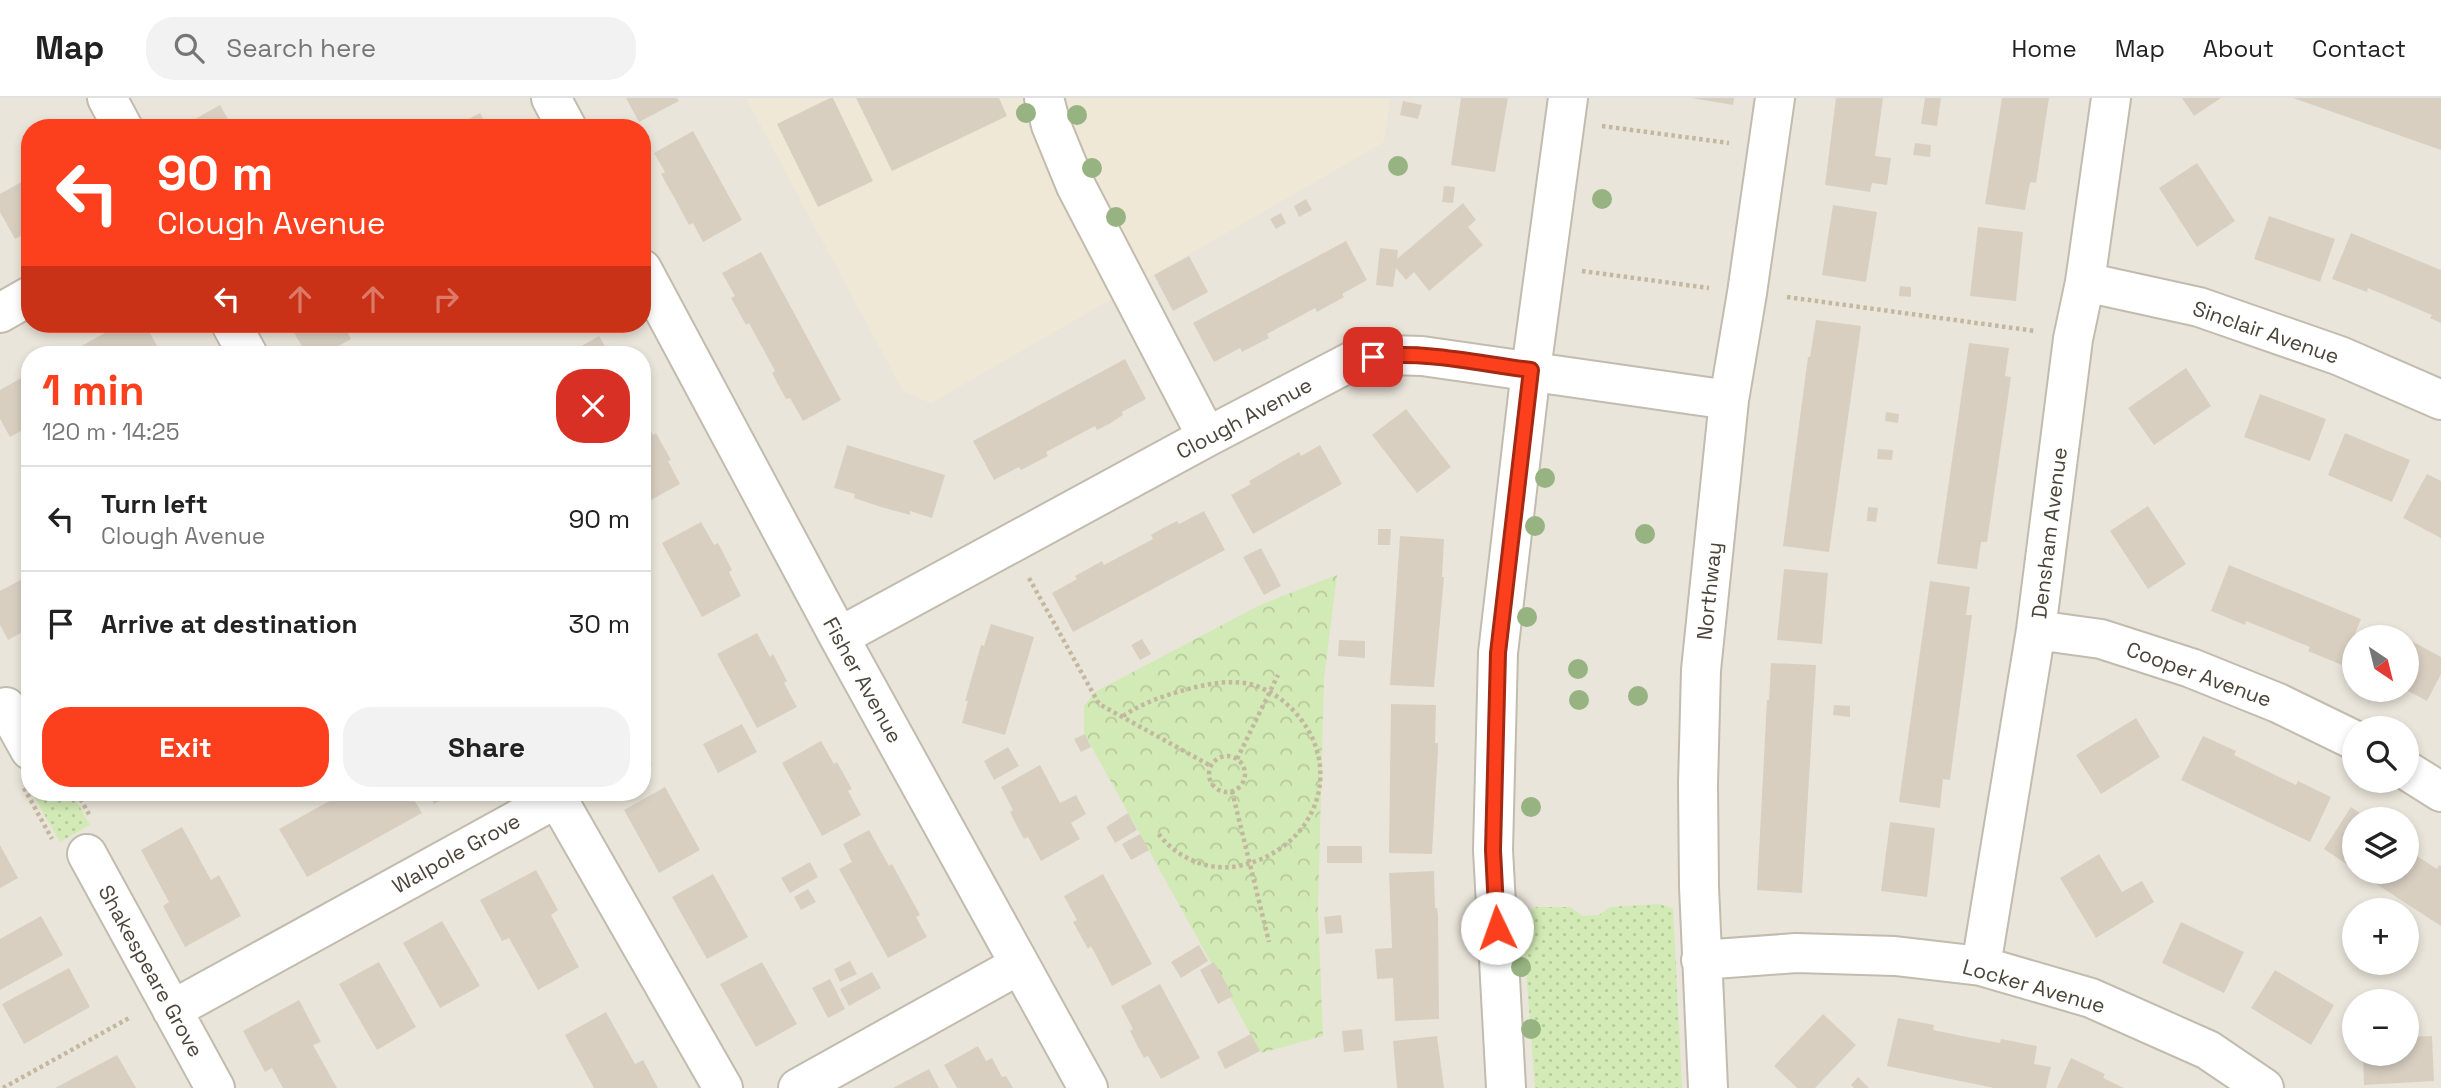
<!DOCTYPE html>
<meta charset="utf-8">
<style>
body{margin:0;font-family:"Space Grotesk",sans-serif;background:#f2f2f2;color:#222;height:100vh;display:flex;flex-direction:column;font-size:26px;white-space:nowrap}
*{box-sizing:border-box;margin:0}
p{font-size:23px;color:#767676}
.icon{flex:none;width:38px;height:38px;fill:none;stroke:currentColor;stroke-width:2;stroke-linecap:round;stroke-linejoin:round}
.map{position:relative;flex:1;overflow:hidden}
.sheet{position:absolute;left:21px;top:248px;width:630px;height:455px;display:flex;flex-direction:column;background:#fff;border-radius:28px;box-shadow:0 4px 10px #0003}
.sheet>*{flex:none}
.banner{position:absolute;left:21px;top:21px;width:630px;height:214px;border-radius:28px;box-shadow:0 4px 10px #0003;background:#fc3f1d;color:#fff;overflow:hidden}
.needle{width:46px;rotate:145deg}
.buttons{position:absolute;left:2342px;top:527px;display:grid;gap:14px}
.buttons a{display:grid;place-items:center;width:77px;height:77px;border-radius:50%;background:#fff;box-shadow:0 4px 10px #0003;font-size:35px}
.pin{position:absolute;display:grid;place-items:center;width:60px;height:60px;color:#fff;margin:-30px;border-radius:14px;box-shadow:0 4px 10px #0006}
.me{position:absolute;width:77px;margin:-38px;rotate:357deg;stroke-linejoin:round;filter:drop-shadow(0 0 5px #0008)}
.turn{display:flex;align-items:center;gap:24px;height:147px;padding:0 21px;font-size:32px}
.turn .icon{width:91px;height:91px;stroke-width:2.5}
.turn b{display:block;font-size:49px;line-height:60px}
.lanes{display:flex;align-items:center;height:66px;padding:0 21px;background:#0003;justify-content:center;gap:35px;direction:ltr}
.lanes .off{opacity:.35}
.round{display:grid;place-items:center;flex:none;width:74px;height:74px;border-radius:28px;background:#f2f2f2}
.head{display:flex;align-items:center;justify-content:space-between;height:119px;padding:0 21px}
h1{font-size:42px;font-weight:700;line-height:52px;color:#fc3f1d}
.action{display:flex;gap:14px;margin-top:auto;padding:14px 21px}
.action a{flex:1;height:80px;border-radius:28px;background:#fc3f1d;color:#fff;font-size:28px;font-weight:700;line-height:80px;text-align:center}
.action a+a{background:#f2f2f2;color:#222}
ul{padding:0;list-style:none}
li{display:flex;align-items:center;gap:21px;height:105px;padding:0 21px;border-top:2px solid #e0e0e0}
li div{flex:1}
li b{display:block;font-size:26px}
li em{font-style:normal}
header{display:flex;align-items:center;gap:42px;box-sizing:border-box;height:98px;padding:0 35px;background:#fff;border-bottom:2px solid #e0e0e0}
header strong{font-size:33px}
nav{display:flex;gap:38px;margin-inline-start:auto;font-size:24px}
.search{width:490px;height:63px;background:#f2f2f2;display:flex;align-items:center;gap:18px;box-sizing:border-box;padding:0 24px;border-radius:28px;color:#767676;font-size:26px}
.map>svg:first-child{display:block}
.residential{fill:#eae5da;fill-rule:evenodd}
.education{fill:#efe8d6}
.grass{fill:url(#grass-dots)}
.park{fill:url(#park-crowns)}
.building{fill:#d8cfc1}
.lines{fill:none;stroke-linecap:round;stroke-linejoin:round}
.minor-casing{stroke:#c2bbae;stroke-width:42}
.path{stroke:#c4b79f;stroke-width:4.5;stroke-dasharray:3.5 3.5;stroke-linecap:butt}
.minor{stroke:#fff;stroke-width:38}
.tree{fill:#97b381}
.route-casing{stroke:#a42913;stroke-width:18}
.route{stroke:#fc3f1d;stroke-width:12}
.labels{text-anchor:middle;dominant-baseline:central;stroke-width:5;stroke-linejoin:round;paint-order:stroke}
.street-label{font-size:21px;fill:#4b4439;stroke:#fff}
</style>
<header>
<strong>Map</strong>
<div class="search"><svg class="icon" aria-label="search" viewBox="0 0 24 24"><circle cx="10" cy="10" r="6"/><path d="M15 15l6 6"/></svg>Search here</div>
<nav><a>Home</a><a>Map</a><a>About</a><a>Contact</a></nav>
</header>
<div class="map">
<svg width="2441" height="990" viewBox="0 0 2441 990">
<defs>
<pattern id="grass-dots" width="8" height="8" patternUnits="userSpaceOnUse" patternTransform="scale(1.75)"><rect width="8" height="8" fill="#d2eab5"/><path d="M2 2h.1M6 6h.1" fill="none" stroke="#b6ca9c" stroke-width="1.8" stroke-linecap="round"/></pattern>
<pattern id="park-crowns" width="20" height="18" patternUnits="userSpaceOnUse" patternTransform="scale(1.75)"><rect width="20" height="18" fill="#d2eab5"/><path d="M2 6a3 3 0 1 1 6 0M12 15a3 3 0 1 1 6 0" fill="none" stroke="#b6ca9c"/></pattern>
</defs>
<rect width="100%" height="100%" fill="#f6f3ec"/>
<path class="residential" d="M0 0H2441V990H0ZM30 30H642V226H30ZM30 257H642V695H30ZM2354 539H2406V592H2354ZM2354 630H2406V682H2354ZM2354 721H2406V774H2354ZM2354 812H2406V864H2354ZM2354 903H2406V956H2354Z"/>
<path class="education" d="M746 0H1390L1384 44 931 305 903 293Z"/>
<path class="grass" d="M32 695H72L90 727 60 744Z
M1659 806 1673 810 1682 990H1535L1522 818 1536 809H1570L1583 818 1599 817 1610 809Z"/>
<path class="park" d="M1337 477 1324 580 1318 812 1323 938 1261 955 1084 635V608L1095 594 1260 507Z"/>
<path class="building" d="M626 0H677L679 3 639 24Z
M830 0H833L873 83 818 109 777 26Z
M856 0H999L1007 18 892 73Z
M1461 0H1508L1495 74 1451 67Z
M1692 0H1734L1733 7Z
M1836 0H1883L1875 58 1891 60 1887 87 1872 85 1870 94 1825 87Z
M1925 0H1941L1937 28 1921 26Z
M2002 0H2049L2036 85 2030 84 2025 112 1985 106Z
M2182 0H2221L2194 18Z
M2293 0H2441V52Z
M1403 3 1422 7 1418 21 1400 17Z
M220 7 233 30H179Z
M480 15 488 30H452Z
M693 33 742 122 703 144 693 125 689 127 675 101 661 76 665 74 654 55Z
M1915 45 1931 47 1930 59 1913 57Z
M2197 65 2235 123 2197 149 2159 90Z
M30 79V133L15 141 0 114V96Z
M1444 88 1455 89 1453 105 1442 104Z
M1306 101 1312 112 1299 119 1294 108Z
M1463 105 1476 122 1468 129 1483 147 1429 193 1414 174 1406 182 1396 170 1393 189 1376 187 1380 150 1398 152 1397 161Z
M1833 107 1877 114 1866 184 1822 177Z
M1281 115 1286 125 1276 131 1270 121Z
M2269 118 2335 141 2320 184 2254 161Z
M1978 129 2023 134 2016 203 1970 198Z
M2351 135 2441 172V225L2430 220 2432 217 2368 190 2367 194 2332 181Z
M1346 143 1367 182 1342 196 1344 199 1317 214 1315 210 1267 236 1269 240 1242 254 1240 250 1214 264 1193 225Z
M761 154 841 302 803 323 790 300 786 301 780 290 772 275 775 273 749 225 746 227 731 200 735 198 722 175Z
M1189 158 1208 194 1173 213 1154 177Z
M1900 188 1911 189V199L1899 198Z
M1816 222 1861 228 1829 454 1783 448 1808 259H1810Z
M121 226H145L162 257H80L76 251Z
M289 226H343L351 241 322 257H307Z
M599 238 610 257H566Z
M1969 245 2009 250 2005 278 2011 279 1987 444H1981L1977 471 1937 466Z
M1125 261 1146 301 1122 314 1123 317 1109 326 1097 332 1095 328 1046 354 1048 358 1021 372 1019 369 994 382 973 343Z
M2186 270 2211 308 2154 347 2128 310Z
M30 275V328L10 339 0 321V292Z
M2260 296 2326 321 2310 363 2244 339Z
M1406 311 1451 369 1417 395 1372 337Z
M1886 314 1899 316 1898 325 1885 323Z
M642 317 653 337 656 335 671 362 668 363 680 386 642 407Z
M2345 335 2410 362 2392 404 2328 377Z
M847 347 945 377 932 420 910 413V417L881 409 854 400 855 396 834 390Z
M1320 347 1342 386 1253 436 1231 397 1251 386 1249 383 1299 354 1301 358Z
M1878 351 1893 352 1892 362 1877 361Z
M2427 376 2441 383V440L2403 420Z
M2148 408 2186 466 2148 491 2110 433Z
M1868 409 1878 410 1876 424 1867 423Z
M1204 413 1225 452 1073 534 1052 495 1077 481 1075 478 1102 463 1104 467 1153 441 1151 437 1163 430 1177 423 1179 426Z
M701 424 714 447 718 445 732 472 729 474 741 498 702 519 662 445Z
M1378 431H1391L1390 447H1378Z
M1400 438 1444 441 1442 479H1444L1434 589 1390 587Z
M1261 450 1281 488 1264 497 1243 459Z
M2229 467 2361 521 2342 567 2308 553 2310 549 2246 523 2245 527 2211 513Z
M1784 471 1828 475 1822 546 1777 542Z
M30 477V530L8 542 0 527V493Z
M1930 483 1970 489 1966 517H1972L1950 682 1943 681 1940 710 1899 704Z
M991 526 1034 539 1005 637 962 625 968 603H965L981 547 984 548Z
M2387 529 2405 539H2382Z
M757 535 770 559 773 556 787 583 784 585 797 609 757 630 717 556Z
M2406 540 2441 559V576L2427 603 2406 592Z
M1142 541 1151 556 1140 562 1131 547Z
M1339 542 1365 543V560L1338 558Z
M1771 565 1816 567 1802 795 1757 792 1767 602H1769Z
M1391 606 1436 607 1435 645H1438V652L1432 756 1389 755Z
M1834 607 1850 608V619L1833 617Z
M2136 620 2160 659 2101 696 2076 657Z
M742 626 757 654 718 675 703 646Z
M1085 636 1091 649 1081 654 1074 641Z
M2203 638 2236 653 2234 657 2296 687 2298 683 2331 699 2310 744 2181 682Z
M821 643 834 666 837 664 852 691 848 693 861 717 822 738 782 665Z
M642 649 652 666 642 671Z
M1008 649 1019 668 994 682 984 663Z
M1040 667 1060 705 1076 697 1086 716 1071 725 1080 741 1041 763 1028 739 1024 741 1017 728 1010 714 1013 712 1001 689Z
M665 689 700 752 659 775 624 712Z
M344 695H410L422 715 307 779 279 731Z
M428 695H455L434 706Z
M2351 709 2369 721H2354V771L2324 751Z
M1128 715 1137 732 1115 745 1106 729Z
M1890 724 1935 730 1927 799 1881 793Z
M182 729 211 782 219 777 241 818 185 849 163 808 169 804 141 752Z
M869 732 889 768 892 766 920 817 916 819 927 839 888 860 839 771 852 764 843 746Z
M1140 736 1149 752 1131 762 1122 746Z
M0 747 18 780 0 790Z
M1327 748H1362V765H1327Z
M2406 751 2437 771 2439 767 2441 768V828L2358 774H2406Z
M2099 756 2122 794 2142 783 2154 804 2096 840 2060 780Z
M810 764 818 779 790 795 781 780Z
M536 772 558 812 551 817 579 869 538 892 509 840 502 843 480 802Z
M1434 773 1435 810H1437L1438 817 1439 921 1395 923 1393 880 1377 881 1375 851 1392 850 1389 775Z
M713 776 748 839 707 861 672 799Z
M1103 776 1152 866 1112 888 1091 848 1088 851 1073 824 1077 822 1064 798Z
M808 791 816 804 801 812 794 799Z
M1341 817 1343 835 1326 836 1324 819Z
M41 818 63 857 0 892V841Z
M442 823 480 888 440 910 403 845Z
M2181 824 2244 854 2224 895 2162 865Z
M1199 847 1208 863 1181 880 1171 864Z
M850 863 857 876 840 884 834 871Z
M379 864 416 929 377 952 339 886Z
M762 864 797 926 756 949 720 886Z
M1214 864 1233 898 1218 906 1200 872Z
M69 870 90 909 24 946 2 906Z
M2275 872 2334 907 2311 947 2251 910Z
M872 874 881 890 849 908 840 891Z
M830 881 845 911 828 920 812 890Z
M1160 886 1200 960 1161 981 1148 958 1144 960 1137 947 1130 933 1133 931 1121 908Z
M299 902 321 944 313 947 337 990H283L272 970 265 974 243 933Z
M606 914 635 966 643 962 658 990H594L565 937Z
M1823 916 1856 947 1815 990H1797L1774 968Z
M1898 920 1934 927 1933 932 1967 939 2000 945 2001 941 2037 948 2034 966 2051 969 2046 990H1994L1887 968Z
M1362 931 1364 952 1344 954 1342 933Z
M1251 936 1260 953 1225 971 1217 954Z
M1437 938 1444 990H1397L1393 943Z
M2432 938 2434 983 2364 987 2363 956H2406V939Z
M978 948 986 963 992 960 1002 979 1006 978 1013 990H957L944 967Z
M117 957 136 990H55Z
M2071 960 2105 976 2103 980 2124 990H2057Z
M929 971 939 990H893Z
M1858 979 1869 990H1854L1851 987Z"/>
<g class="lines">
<g class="minor-casing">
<path id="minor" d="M107 0 123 30
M551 0 567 30
M1044 0 1051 27 1076 88 1207 339
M642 171 839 539 1088 990
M2085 184 2199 209 2340 258 2441 302
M0 215 30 198
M231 226 248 257
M2036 532 2101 541 2191 570 2278 605 2354 642
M839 539 1207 339 1356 261 1390 257 1422 258 1729 302
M6 609 30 652
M2406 672 2441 694
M87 756 215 990
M1701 862 1796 855 1895 858 1981 868 2091 900 2208 952 2264 990
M1981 868 2036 532 2073 241 2085 184 2111 0
M172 912 557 700 723 990
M798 990 1019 867
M1506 990 1493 752 1498 555 1531 272 1568 0
M1708 990 1699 789 1698 686 1701 572 1729 302 1747 195 1775 0"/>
</g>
<path class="path" d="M1602 28 1729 45
M1582 173 1709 190
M1787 199 2035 233
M1029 480 1099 606 1211 668
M1123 618C1141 606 1160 599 1181 593 1203 587 1227 581 1250 586 1265 590 1280 599 1291 610 1349 668 1316 753 1238 768 1208 774 1175 759 1158 735
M1209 676a18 18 0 1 1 36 0a18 18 0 1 1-36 0Z
M1237 661 1278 577
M24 690 52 741
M1232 693 1269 844
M77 695 90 718
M3 990 131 919"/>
<use href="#minor" class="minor"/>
</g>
<g class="tree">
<circle cx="1026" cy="15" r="10"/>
<circle cx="1077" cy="17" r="10"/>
<circle cx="1398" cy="68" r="10"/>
<circle cx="1092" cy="70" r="10"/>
<circle cx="1602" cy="101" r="10"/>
<circle cx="1116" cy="119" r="10"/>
<circle cx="1545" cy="380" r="10"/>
<circle cx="1535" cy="428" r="10"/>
<circle cx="1645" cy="436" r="10"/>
<circle cx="1527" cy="519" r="10"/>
<circle cx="1578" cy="571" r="10"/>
<circle cx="1638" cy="598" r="10"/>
<circle cx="1579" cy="602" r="10"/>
<circle cx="1531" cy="709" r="10"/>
<circle cx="1521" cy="869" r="10"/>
<circle cx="1531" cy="931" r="10"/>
</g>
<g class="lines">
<g class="route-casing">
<path id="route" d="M1373 259C1425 252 1480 266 1531 272L1498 555 1493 752 1497 830"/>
</g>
<use href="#route" class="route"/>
</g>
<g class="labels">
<g class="street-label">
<text transform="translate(2266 234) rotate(19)">Sinclair Avenue</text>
<text transform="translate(1244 320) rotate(-28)">Clough Avenue</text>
<text transform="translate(2049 435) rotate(-83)">Densham Avenue</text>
<text transform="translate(1709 493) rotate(-84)">Northway</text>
<text transform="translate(2199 576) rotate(20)">Cooper Avenue</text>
<text transform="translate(863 582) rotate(61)">Fisher Avenue</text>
<text transform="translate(456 755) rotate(-29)">Walpole Grove</text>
<text transform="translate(151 873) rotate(61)">Shakespeare Grove</text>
<text transform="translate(2034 888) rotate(16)">Locker Avenue</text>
</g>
</g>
</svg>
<div class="buttons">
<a><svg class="needle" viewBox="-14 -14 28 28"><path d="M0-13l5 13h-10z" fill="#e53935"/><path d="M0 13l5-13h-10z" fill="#767676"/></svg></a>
<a><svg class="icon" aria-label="search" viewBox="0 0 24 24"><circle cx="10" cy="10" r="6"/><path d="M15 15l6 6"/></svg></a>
<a><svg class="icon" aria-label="layers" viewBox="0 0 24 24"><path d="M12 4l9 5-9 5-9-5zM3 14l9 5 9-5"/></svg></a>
<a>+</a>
<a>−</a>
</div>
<div class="pin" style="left:1373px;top:259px;background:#d93025"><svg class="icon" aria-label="arrive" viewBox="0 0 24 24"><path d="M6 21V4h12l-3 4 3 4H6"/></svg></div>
<svg class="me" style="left:1497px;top:830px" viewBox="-20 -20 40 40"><circle r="19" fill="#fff"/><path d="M0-13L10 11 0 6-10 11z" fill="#fc3f1d"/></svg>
<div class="banner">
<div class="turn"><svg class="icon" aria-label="left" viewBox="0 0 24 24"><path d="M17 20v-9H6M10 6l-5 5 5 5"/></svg><div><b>90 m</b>Clough Avenue</div></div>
<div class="lanes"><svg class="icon" aria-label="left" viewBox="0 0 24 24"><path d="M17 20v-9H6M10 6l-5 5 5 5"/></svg><svg class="icon off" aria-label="ahead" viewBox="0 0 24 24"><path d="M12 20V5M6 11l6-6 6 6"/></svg><svg class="icon off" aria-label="ahead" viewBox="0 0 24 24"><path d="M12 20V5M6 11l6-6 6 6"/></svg><svg class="icon off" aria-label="right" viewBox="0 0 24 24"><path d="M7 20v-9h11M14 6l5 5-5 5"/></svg></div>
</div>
<section class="sheet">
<div class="head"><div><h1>1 min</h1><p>120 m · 14:25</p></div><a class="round" style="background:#d93025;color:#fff"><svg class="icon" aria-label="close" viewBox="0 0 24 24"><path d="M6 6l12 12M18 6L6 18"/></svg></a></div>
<ul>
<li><svg class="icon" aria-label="left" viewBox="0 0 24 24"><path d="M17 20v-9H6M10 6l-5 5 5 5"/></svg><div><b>Turn left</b><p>Clough Avenue</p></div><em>90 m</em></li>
<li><svg class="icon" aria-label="arrive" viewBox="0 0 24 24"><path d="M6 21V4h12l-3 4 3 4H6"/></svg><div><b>Arrive at destination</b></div><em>30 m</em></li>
</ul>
<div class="action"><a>Exit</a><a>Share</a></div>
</section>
</div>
